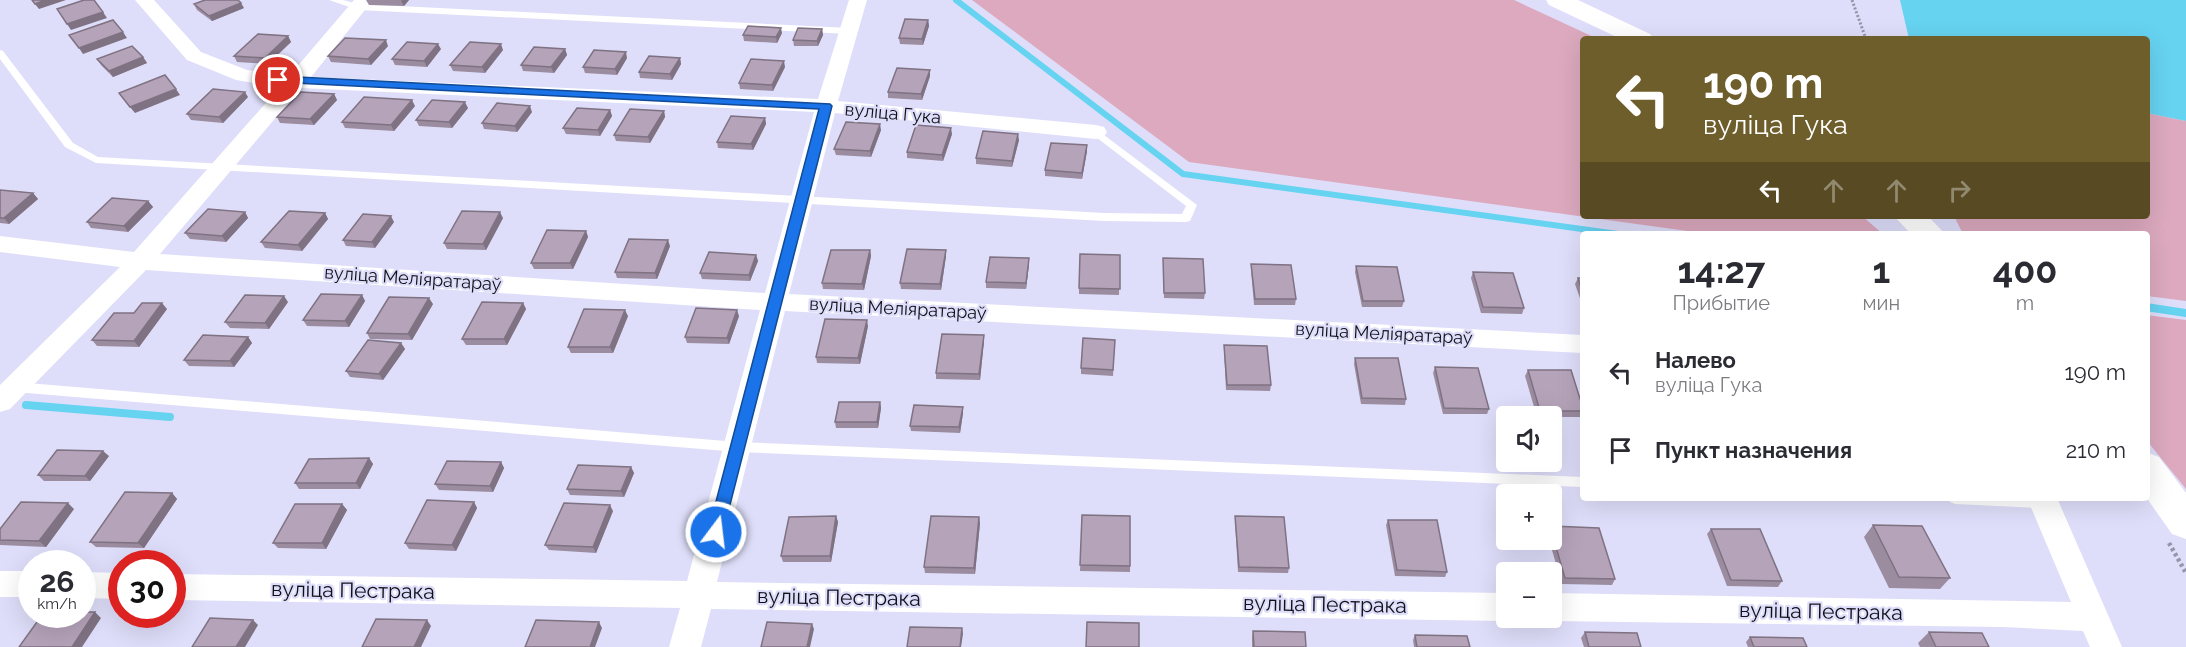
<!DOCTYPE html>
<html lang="ru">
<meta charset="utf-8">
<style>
body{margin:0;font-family:Raleway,sans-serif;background:#f2f2f3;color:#2b2b33;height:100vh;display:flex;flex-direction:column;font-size:22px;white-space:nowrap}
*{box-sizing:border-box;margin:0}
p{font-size:20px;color:#7c7c81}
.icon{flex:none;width:33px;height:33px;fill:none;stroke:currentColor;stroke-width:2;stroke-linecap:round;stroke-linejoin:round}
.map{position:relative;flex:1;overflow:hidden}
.sheet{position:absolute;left:1580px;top:231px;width:570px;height:270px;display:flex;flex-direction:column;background:#fff;border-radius:6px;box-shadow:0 6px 24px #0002}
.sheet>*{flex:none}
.guide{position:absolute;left:1580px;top:36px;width:570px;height:183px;border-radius:6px;box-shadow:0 6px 24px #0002;background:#6e5e2c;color:#fff;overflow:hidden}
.buttons{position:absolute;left:1496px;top:406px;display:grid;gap:12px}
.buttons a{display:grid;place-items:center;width:66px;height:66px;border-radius:6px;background:#fff;box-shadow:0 6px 24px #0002;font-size:30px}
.speed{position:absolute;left:18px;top:550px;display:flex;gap:12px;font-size:30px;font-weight:700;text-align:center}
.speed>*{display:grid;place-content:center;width:78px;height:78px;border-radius:50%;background:#fff;box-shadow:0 6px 24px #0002;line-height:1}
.speed small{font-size:15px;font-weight:400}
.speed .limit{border:9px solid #d22;background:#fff;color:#111}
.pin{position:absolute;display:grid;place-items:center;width:51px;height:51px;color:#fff;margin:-26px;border:3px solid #fff;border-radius:50%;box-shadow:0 2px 6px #0007}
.me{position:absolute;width:66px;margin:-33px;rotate:15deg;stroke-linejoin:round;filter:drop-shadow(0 0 4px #0008)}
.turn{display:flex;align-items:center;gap:21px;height:126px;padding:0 24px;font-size:27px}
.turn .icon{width:78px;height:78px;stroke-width:2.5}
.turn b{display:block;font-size:42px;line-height:51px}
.lanes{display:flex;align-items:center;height:57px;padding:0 24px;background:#0003;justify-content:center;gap:30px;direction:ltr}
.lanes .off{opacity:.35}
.eta{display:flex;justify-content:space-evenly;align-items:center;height:102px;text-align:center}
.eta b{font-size:36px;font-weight:700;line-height:42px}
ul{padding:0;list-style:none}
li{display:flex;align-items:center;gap:18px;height:78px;padding:0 24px}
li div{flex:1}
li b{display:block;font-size:22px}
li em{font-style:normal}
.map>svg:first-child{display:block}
.green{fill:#dca9be}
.water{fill:#66d3f1}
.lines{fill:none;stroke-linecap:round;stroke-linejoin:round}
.stream-far1{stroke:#66d3f1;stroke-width:6}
.stream{stroke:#66d3f1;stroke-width:8}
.path-far1{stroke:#9595aa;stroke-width:3;stroke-dasharray:2 2;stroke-linecap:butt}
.path{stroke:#9595aa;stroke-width:4.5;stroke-dasharray:3 3;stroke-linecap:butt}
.service{fill:#fff;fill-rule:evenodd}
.minor{fill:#fff;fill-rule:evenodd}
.primary{fill:#fff;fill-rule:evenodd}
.wall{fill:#9c8ca0}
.shaded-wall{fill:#7f7282}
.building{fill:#b5a3ba;stroke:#7f7282;stroke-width:1.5}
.route{fill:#1a73e8;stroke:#114b97;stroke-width:1.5}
.labels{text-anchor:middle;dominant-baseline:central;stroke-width:4.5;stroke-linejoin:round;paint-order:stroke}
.street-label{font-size:18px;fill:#101019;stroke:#dedefa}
.near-street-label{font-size:21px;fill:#101019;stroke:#dedefa}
</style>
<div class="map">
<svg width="2186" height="647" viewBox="0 0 2186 647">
<rect width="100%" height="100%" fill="#dedefa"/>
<path class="green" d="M972 0H1514L1598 39H1582V216H1862L1883 234H1709L1189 162Z
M2147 113 2186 121V301L2147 296 2146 234H1963L1954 216H2146Z
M2146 315 2186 320V489L2147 441Z"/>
<path class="water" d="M1900 0H2186V121L2147 113 2146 39H1909Z"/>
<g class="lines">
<path class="stream-far1" d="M956 0 1183 174 1618 234"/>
<path class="stream" d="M2146 307 2186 313
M26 405 170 417"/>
<path class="path-far1" d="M1852 0 1866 39"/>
<path class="path" d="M2169 543 2186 573"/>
<path class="service" d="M329 0H343L358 4 850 28 855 31 850 34 358 10Z
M0 50 3 51 73 143 98 157 1104 213 1182 214 1186 206 1092 134V130L1096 129 1197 205 1190 221 1186 222 1104 221 96 163 65 147 0 59Z
M15 382 738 442 1582 477V487L738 452 15 392 11 390 9 387 11 384Z
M1948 498H2047L2049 502 2047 506 2042 508 1955 504 1950 502Z"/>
<path class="minor" d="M135 0H154L201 52 247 70 290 75 354 0H373L311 77 818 99 849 0H867L838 101 1096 125 1104 127 1107 132 1104 137 1096 139 835 113 789 294 1582 335V353L785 311 717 582 1506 593V618H1514L1506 621 711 609 701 647H669L680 608 172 600V574L687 581 760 310 146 270 10 409 0 412V385L120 267 0 252V236L134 252 280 87 236 80 187 60ZM301 88 814 112 765 293 160 254Z
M2027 498H2057L2122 647H2090L2083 631 2003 627 1551 621 1543 618H1551V593L2071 602Z
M0 571H32V597H0Z
M82 572 122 573V599L82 598Z"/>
<path class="primary" d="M1546 0H1578L1650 34 1654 39H1621L1549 5Z
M1894 216H1928L1945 234H1911Z
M2146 452 2159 457 2186 493V539L2172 534 2146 497Z"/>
</g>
<path class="wall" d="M366 0H409L404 6 369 5Z
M194 4 244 8 212 21 197 10Z
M928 20 929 26 923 45 900 44 899 38Z
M822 29 823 35 818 46H794L793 40Z
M782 33 777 43 744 41 743 35Z
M288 36 291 42 268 64 237 62 234 56Z
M388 46 371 65 331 62 328 56Z
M441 49 427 67 395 65 392 59Z
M565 49 567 55 554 73 523 71 521 65Z
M503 50 485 73 453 71 450 65Z
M143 57 147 63 113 77 101 65 97 59Z
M627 58 617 75 585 73 583 67Z
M680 58 681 64 672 80 640 78 639 72Z
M785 67 773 91 740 89 739 83Z
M930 76 922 100 888 98V92Z
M334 94 337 100 314 125 280 123 277 117Z
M248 97 223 123 191 120 187 114Z
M415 106 394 131 345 128 342 122Z
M468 108 452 128 419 126 416 120Z
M610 110 612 116 600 136 566 134 563 128Z
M664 111 665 117 650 143 616 141 614 135Z
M532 112 517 132 484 129 482 123Z
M765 118 766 124 753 150 718 148 717 142Z
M881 130 871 157 836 155 834 149Z
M952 134 943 161 907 158V152Z
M1019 140 1012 167 976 164V158Z
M1087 145V151L1082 179 1045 176V170Z
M0 190 33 193 38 199 9 224 0 223Z
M148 201 153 207 128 232 91 228 87 222Z
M245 212 248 218 226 242 190 239 185 233Z
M325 213 328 219 302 251 265 248 261 242Z
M503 218 486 250 447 249 444 243Z
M394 222 375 248 346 246 343 240Z
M586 231 588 237 573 269H534L531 263Z
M670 246 657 279 617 278 615 272Z
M870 250 871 256 864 290 823 289 822 283Z
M946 250V256L941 290 901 289 900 283Z
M756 255 758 261 750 281 702 279 700 273Z
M1120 255 1119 295 1079 294V288Z
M1029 258V264L1026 289 986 288V282Z
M1163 258 1205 293 1204 299 1164 298Z
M1251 264 1296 299 1295 305H1254L1251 270Z
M1356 266 1404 301 1402 307H1362L1355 272Z
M1473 272 1524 308 1522 314 1481 313 1471 278Z
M1578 278H1582V304L1575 284Z
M362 295 365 301 349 327 307 326 303 320Z
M288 302 269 329 230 328 225 322Z
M523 303 526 309 507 345H466L462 339Z
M433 304 412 340 370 339 367 333Z
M167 309 139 347 97 346 92 340 134 313Z
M628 316 613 353H571L568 347Z
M739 316 729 344 687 343 685 337Z
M868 326 860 364 817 363 816 357Z
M248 337 252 343 234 367 189 366 184 360Z
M1115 340 1113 376 1081 374V368Z
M984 341 980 380 936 379V373Z
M401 343 405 349 383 380 350 377 346 371Z
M1224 345 1271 385 1270 391 1226 390 1224 351Z
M1355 358 1406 399 1405 405 1361 404 1354 364Z
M1435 367 1489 409 1487 414H1443L1433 373Z
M1528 370 1582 405V417H1537L1525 376Z
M880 402 881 408 878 428H836L835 422Z
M963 407V413L960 433 911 431 910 426Z
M109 456 90 481H44L38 475Z
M369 458 373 464 360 489H299L295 483Z
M501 462 504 468 493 492 439 490 435 484Z
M631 467 634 473 624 497 570 495 567 489Z
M172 493 177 499 144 548 96 547 90 542Z
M474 502 477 508 456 551 409 549 405 543Z
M342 504 347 510 326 549 278 548 273 543Z
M74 509 46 547 0 545V529Z
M613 511 596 553 549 550 545 545Z
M1082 515 1130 516V572L1080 571Z
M836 516 838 522 831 562H783L781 556Z
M1235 516 1289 568 1288 573 1238 572 1235 521Z
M1388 520 1447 572 1445 577 1395 576 1386 525Z
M980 523 975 574 925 573 924 567Z
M1873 525 1950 578 1940 589 1889 588 1864 537Z
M1551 526 1615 579 1612 585 1562 584 1549 540H1551Z
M1711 529 1782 581 1778 587 1727 586 1707 534Z
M1253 631 1306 647H1252V637Z
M1585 632 1641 647H1584L1581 638Z
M1929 632 1989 647H1920L1918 643Z
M1415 635 1470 647H1414L1413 640Z
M1750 637 1807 647H1748L1746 642Z"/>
<path class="shaded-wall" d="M45 0H66L39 9 35 4Z
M402 0H409L404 6 401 1Z
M241 3 244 8 212 21 209 16Z
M103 12 107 18 71 30 67 24Z
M928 20 929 26 923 45 922 39Z
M781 28 782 33 777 43 776 37Z
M822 29 823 35 818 46 817 41Z
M123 32 127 38 83 54 79 48Z
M288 36 291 42 268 64 265 58Z
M386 40 388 46 371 65 368 59Z
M438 44 441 49 427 67 424 61Z
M501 44 503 50 485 73 482 67Z
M565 49 567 55 554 73 551 67Z
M626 52 627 58 617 75 615 69Z
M143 57 147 63 113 77 109 71Z
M680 58 681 64 672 80 670 74Z
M784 61 785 67 773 91 772 85Z
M930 70V76L922 100 921 94Z
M176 89 180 95 135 113 130 107Z
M245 92 248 97 223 123 219 117Z
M334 94 337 100 314 125 310 119Z
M412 100 415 106 394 131 391 125Z
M465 102 468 108 452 128 449 122Z
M530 106 532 112 517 132 515 126Z
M610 110 612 116 600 136 598 130Z
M664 111 665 117 650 143 648 137Z
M765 118 766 124 753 150 751 144Z
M880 124 881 130 871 157 870 151Z
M951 128 952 134 943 161 942 155Z
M1018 134 1019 140 1012 167V161Z
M1087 145V151L1082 179V173Z
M33 193 38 199 9 224 4 218Z
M148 201 153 207 128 232 124 226Z
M245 212 248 218 226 242 222 236Z
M500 212 503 218 486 250 483 244Z
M325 213 328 219 302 251 298 245Z
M391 216 394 222 375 248 372 242Z
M586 231 588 237 573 269 570 263Z
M668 240 670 246 657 279 655 273Z
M870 250 871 256 864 290 862 284Z
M946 250V256L941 290 940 284Z
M756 255 758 261 750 281 749 275Z
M1029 258V264L1026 289V283Z
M362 295 365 301 349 327 345 321Z
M284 296 288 302 269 329 265 323Z
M429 298 433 304 412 340 408 334Z
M162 303 167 309 139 347 134 341Z
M523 303 526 309 507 345 504 339Z
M625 310 628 316 613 353 610 347Z
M737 310 739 316 729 344 727 338Z
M867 320 868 326 860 364 858 358Z
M984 335V341L980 380 979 374Z
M248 337 252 343 234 367 230 361Z
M401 343 405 349 383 380 379 374Z
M880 402 881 408 878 428 877 422Z
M963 407V413L960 433 959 427Z
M103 451 109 456 90 481 85 476Z
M369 458 373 464 360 489 356 483Z
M501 462 504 468 493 492 490 486Z
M631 467 634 473 624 497 621 491Z
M172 493 177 499 144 548 138 543Z
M474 502 477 508 456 551 452 545Z
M68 503 74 509 46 547 39 541Z
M342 504 347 510 326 549 322 543Z
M610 505 613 511 596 553 593 547Z
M836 516 838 522 831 562 830 556Z
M979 517 980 523 975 574 974 568Z
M95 612 101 618 82 647H72Z
M253 620 258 625 245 647H236Z
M427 620 431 626 421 647H414Z
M599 622 602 628 595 647H590Z
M812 624 814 629 810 647H807Z
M962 628 963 634 961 647H960Z"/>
<path class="building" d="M32 0H45L35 4Z
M84 0H94L103 12 67 24 57 9Z
M205 0H238L241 3 209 16 194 4Z
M905 19 928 20 922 39 899 38Z
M113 20 123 32 79 48 69 35Z
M748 26 781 28 776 37 743 35Z
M798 28 822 29 817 41 793 40Z
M258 34 288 36 265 58 234 56Z
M345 38 386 40 368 59 328 56Z
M407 42 438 44 424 61 392 59Z
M470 42 501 44 482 67 450 65Z
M132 46 143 57 109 71 97 59Z
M534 47 565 49 551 67 521 65Z
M594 50 626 52 615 69 583 67Z
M649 56 680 58 670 74 639 72Z
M751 59 784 61 772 85 739 83Z
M897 68 930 70 921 94 888 92Z
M165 75 176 89 130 107 119 93Z
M213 89 245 92 219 117 187 114Z
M301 92 334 94 310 119 277 117Z
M364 97 412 100 391 125 342 122Z
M432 100 465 102 449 122 416 120Z
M497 103 530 106 515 126 482 123Z
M577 108 610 110 598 130 563 128Z
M630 109 664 111 648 137 614 135Z
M731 116 765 118 751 144 717 142Z
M846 122 880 124 870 151 834 149Z
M916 125 951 128 942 155 907 152Z
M983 131 1018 134 1012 161 976 158Z
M1051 143 1087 145 1082 173 1045 170Z
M0 190 33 193 4 218H0Z
M112 198 148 201 124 226 87 222Z
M208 209 245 212 222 236 185 233Z
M289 211 325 213 298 245 261 242Z
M462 211 500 212 483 244 444 243Z
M363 214 391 216 372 242 343 240Z
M547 230 586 231 570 263H531Z
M629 239 668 240 655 273 615 272Z
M907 249 946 250 940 284 900 283Z
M831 250H870L862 284 822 283Z
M709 252 756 255 749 275 700 273Z
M1080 254 1120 255V289L1079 288Z
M990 257 1029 258 1026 283 986 282Z
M1163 258 1203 259 1205 293H1164Z
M1251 264 1291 265 1296 299H1255Z
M1356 266 1397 267 1404 301H1363Z
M1473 272 1513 273 1524 308 1483 307Z
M1578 278H1582V291Z
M321 294 362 295 345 321 303 320Z
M245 295 284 296 265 323 225 322Z
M389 297 429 298 408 334 367 333Z
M482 302 523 303 504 339H462Z
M142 303H162L134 341 92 340 114 313H134Z
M696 308 737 310 727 338 685 337Z
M584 309 625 310 610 347H568Z
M825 319 867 320 858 358 816 357Z
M942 334 984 335 979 374 936 373Z
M203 335 248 337 230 361 184 360Z
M1083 338 1115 340 1113 370 1081 368Z
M368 340 401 343 379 374 346 371Z
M1224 345 1267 346 1271 385H1227Z
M1355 358H1398L1406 399 1362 398Z
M1435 367 1478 368 1489 409 1444 408Z
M1528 370H1571L1582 405V411H1540Z
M839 402H880L877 422H835Z
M914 405 963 407 959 427 910 426Z
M57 450 103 451 85 476 38 475Z
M369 458 356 483H295L309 459Z
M447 461 501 462 490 486 435 484Z
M578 465 631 467 621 491 567 489Z
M125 492 172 493 138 543 90 542Z
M427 500 474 502 452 545 405 543Z
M21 502 68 503 39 541 0 540V529Z
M564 503 610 505 593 547 545 545Z
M295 504H342L322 543H273Z
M1082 515 1130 516V566L1080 565Z
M836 516 830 556H781L789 517Z
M931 516 979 517 974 568 924 567Z
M1235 516 1284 517 1289 568 1239 567Z
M1388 520H1437L1447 572 1397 570Z
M1873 525 1922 526 1950 578 1899 577Z
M1551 526 1599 528 1615 579 1565 578 1551 530Z
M1711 529H1760L1782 581 1731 580Z
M82 612H95L72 647H19L42 615H82Z
M210 618 253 620 236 647H192Z
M376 619 427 620 414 647H362Z
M536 620 599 622 590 647H525Z
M767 622 812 624 807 647H761Z
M1087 622 1139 623V647H1086Z
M910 627 962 628 960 647H907Z
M1253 631 1305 632 1306 647H1254Z
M1585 632 1637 633 1641 647H1589Z
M1929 632 1982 633 1989 647H1936Z
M1415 635 1467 636 1470 647H1417Z
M1750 637 1803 638 1807 647H1754Z"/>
<path class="route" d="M278 76 830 104 832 106 722 536H710L708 532 819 109 274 82 272 80Z"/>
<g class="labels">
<g class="street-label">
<text transform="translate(893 113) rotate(5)">вуліца Гука</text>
<text transform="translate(413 278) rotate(4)">вуліца Меліяратараў</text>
<text transform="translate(898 308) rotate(3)">вуліца Меліяратараў</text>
<text transform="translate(1384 333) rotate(3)">вуліца Меліяратараў</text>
</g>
<g class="near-street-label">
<text transform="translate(353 590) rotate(1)">вуліца Пестрака</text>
<text transform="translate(839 597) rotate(1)">вуліца Пестрака</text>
<text transform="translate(1325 604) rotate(1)">вуліца Пестрака</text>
<text transform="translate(1821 611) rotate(1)">вуліца Пестрака</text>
</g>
</g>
</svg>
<div class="buttons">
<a><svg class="icon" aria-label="sound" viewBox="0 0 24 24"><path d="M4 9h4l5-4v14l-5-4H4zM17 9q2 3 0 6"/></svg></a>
<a>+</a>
<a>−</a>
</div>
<div class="speed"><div>26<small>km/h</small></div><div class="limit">30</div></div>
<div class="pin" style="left:278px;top:80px;background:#d93025"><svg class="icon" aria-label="arrive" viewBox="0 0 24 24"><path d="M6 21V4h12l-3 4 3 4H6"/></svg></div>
<svg class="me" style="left:716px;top:532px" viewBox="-20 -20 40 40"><circle r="17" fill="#1a73e8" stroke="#fff" stroke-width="3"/><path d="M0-11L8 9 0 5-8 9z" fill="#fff"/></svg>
<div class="guide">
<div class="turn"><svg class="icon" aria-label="left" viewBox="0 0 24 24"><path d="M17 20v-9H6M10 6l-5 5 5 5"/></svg><div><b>190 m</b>вуліца Гука</div></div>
<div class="lanes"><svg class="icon" aria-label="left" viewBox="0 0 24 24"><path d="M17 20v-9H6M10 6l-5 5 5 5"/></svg><svg class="icon off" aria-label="ahead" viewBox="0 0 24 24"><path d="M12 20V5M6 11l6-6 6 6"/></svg><svg class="icon off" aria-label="ahead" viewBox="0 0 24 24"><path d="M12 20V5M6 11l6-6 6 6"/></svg><svg class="icon off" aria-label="right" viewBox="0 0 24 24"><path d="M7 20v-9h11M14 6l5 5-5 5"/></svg></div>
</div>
<section class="sheet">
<div class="eta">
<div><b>14:27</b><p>Прибытие</p></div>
<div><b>1</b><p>мин</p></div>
<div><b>400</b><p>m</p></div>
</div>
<ul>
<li><svg class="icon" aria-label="left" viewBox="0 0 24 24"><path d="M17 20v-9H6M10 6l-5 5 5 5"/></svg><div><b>Налево</b><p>вуліца Гука</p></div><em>190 m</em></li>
<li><svg class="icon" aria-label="arrive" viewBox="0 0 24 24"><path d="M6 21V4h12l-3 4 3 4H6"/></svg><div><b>Пункт назначения</b></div><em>210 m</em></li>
</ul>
</section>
</div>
